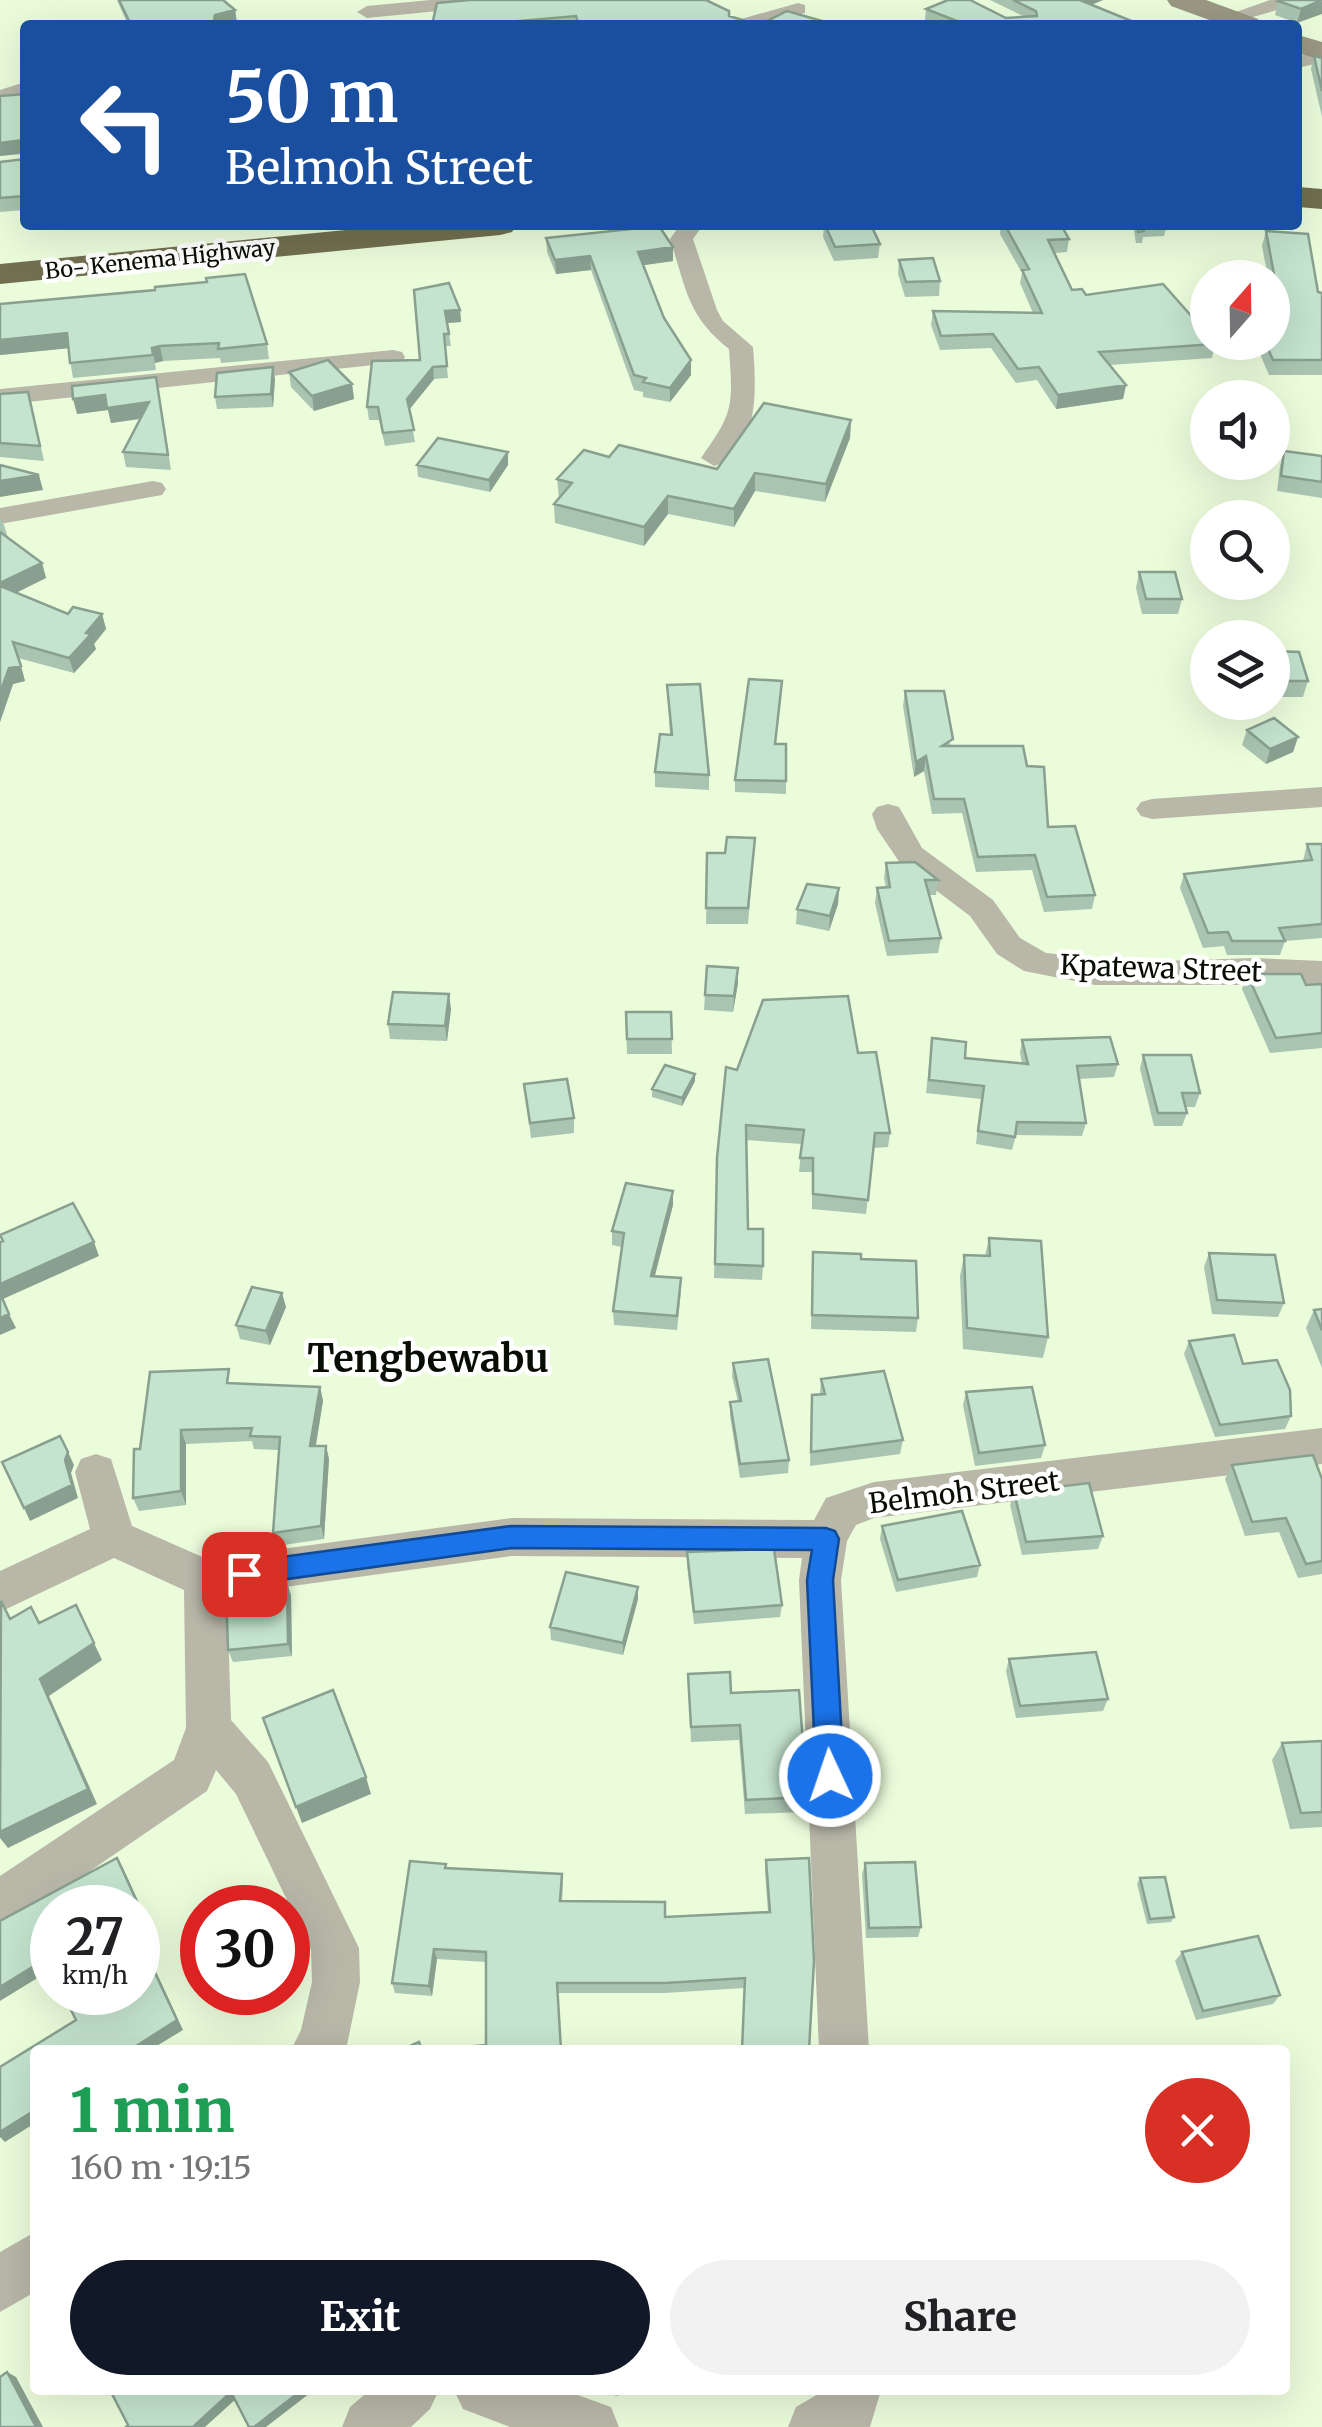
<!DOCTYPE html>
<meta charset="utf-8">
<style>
body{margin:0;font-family:Merriweather,serif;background:#f2f2f2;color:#202124;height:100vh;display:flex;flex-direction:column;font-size:38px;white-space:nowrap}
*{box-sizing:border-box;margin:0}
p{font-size:32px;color:#757577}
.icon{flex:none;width:55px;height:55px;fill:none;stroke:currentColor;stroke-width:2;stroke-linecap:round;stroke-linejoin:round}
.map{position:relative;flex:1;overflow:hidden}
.panel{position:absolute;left:30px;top:2045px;width:1260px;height:350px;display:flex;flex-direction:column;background:#fff;border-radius:10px;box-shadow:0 10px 40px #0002}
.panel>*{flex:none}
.guide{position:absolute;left:20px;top:20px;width:1282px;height:210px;border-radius:10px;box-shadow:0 10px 40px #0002;background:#1a4fa0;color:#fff;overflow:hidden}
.needle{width:65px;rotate:20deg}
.fabs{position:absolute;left:1190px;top:260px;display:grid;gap:20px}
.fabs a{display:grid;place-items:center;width:100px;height:100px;border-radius:50%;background:#fff;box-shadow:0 10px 40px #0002;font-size:50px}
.speed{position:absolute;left:30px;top:1885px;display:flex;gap:20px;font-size:50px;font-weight:700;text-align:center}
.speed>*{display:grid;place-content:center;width:130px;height:130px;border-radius:50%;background:#fff;box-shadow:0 10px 40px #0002;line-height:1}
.speed small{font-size:25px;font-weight:400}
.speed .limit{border:15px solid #d22;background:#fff;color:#111}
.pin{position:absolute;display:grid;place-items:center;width:85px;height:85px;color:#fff;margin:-42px;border-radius:20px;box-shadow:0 5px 15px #0006}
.me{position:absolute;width:110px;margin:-55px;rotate:357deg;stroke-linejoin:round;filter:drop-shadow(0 0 8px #0008)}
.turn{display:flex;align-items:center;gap:35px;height:210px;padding:0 40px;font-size:45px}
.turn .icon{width:130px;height:130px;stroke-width:2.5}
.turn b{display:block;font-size:70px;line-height:85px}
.round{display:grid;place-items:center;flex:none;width:105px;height:105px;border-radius:52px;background:#f2f2f2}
.headline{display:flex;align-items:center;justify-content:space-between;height:170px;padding:0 40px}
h1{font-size:60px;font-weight:800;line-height:75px;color:#1e9e55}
.action{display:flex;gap:20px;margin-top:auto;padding:20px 40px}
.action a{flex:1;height:115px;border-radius:60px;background:#111827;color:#fff;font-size:40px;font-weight:800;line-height:115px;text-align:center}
.action a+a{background:#f2f2f2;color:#202124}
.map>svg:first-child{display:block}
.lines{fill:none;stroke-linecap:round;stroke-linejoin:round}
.street{fill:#b8b7a8;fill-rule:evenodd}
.secondary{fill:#9a9882;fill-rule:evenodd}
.highway{fill:#726f50;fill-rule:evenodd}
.wall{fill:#a9c4b1}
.shaded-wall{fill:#89a090}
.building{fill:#c4e4ce;stroke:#89a090;stroke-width:2.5}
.route{fill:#1a73e8;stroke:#114b97;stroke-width:2.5}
.labels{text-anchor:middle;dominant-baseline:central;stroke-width:9;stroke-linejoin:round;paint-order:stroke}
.far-street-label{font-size:22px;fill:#090e05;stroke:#fff}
.street-label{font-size:28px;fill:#090e05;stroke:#fff}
.district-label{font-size:38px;font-weight:bold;fill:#090e05;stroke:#fff}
</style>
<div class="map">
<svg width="1322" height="2427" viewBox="0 0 1322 2427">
<rect width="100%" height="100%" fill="#ebfcdb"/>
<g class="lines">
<path class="street" d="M430 0H499L489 6 367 18 357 12 367 6Z
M1270 0H1301L1298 4 1229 24 1219 18Z
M798 3 805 5V13L763 25H731L734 21Z
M1322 50V62L1298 68V56Z
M25 82V95L0 103V90Z
M680 225H703L693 239 717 310 723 321 753 347C756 383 761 454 714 466L701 458C734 412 733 406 729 349 687 316 686 288 670 239Z
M393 350 402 352 405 357 402 362 0 405V389Z
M153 481 162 483 166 489 162 495 0 524V508Z
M1322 787V807L1152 819 1141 816 1136 809 1141 802 1152 799Z
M888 804 899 807 922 848 993 900 1020 938 1046 953 1130 962 1254 958 1322 961V985H1095L1024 971 997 954 970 916 900 863 877 829 872 814 877 807Z
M1322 1428V1464L874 1518 856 1525 847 1541 841 1580 869 2050H819L799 1580 802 1558 511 1556 227 1595 231 1720 268 1762 359 1948 360 1982 346 2050H291L301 2030 312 1982 311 1950 236 1794 216 1770 207 1791 17 1921 0 1928V1876L174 1760 186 1728 184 1590 114 1558 0 1612V1571L90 1529 75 1472 81 1459 96 1454 111 1459 132 1526 207 1559 511 1518 814 1520 826 1498 874 1482Z
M35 2232V2292L0 2312V2252Z
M370 2390H439L430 2409 411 2427H342L350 2407Z
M454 2390H564L611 2407 619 2427H510L463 2409Z
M825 2390H881L870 2427H788L796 2407Z"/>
<path class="secondary" d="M1167 0H1206L1258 19 1262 25H1223L1171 6Z
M1298 35 1322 42V60L1298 53Z"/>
<path class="highway" d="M1298 187 1322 189V209L1298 207Z
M397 225H517L512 232 500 235 0 284V264Z"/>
</g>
<path class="wall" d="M117 0 235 10 237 23 229 25H128Z
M470 0 729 16 759 25H836H432Z
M990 0H1103L1092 5 1141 25H938L925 20 926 9 1006 18 1025 17Z
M1322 0 1297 23 1275 15 1278 1Z
M1314 56 1322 58V117L1311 69Z
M25 94V210L0 212V162L25 159 24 154 0 156V96Z
M824 225H871L880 244 878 258 834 261 823 237Z
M1001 225H1061L1069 239 1067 252 1055 253 1072 290 1215 344 1212 358 1109 365 1126 385 1123 399 1056 409 1037 380 1016 383 991 348 940 350 931 325 933 311 1033 313 1020 283 1022 273 1000 234Z
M1133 225H1167L1164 236 1143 237 1142 243H1136Z
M1266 231 1318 292 1322 293V375H1269L1260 354 1254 355 1249 342H1272V278H1268L1262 246Z
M546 238 673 261 643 265 664 318 691 375 670 402 643 397V392L634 390 591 270 556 274 547 252Z
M899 260 940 281 939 296 905 297 898 274Z
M414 290 460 310 461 322 447 323 451 346H445L448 378 434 379 409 410 415 442 385 446 379 420H369L367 407 420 360Z
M0 304 267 344 269 359 221 363 220 358 163 361 155 363 156 370 73 378 68 348 0 355Z
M289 372 352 384 354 399 314 411 291 387Z
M156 377 171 470 126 467 123 452 140 419 111 423 108 410 77 414Z
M275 379 273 407 217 409 215 397Z
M0 394 32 407 44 461 0 457Z
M851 420 850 438 825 502 755 491 734 527 668 514 644 546 555 523 554 504 559 498 557 479 609 457 717 469Z
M1284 451 1322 456V498L1277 491 1280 466Z
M508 452V465L490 492 418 477 417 465Z
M0 518 4 525 8 538 42 563 46 578 16 593 68 614H102L106 629 94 644 96 649 74 673 18 658 25 681 13 684 0 722Z
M1139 572 1182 599 1178 614H1142L1136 588Z
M1272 651 1308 681 1303 697H1272Z
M667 685 709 775V790L655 787V772L670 735Z
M905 691 952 746 1027 766 1048 827 1095 895 1092 909 1044 912 1032 870 976 872 962 813 932 814 924 771 914 777 903 706Z
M1247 730 1298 737 1293 752 1266 764 1242 745Z
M776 744 786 781V794L735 792V780Z
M1307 844H1322V938L1285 941 1280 955H1227L1224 946 1203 948 1180 888 1184 874 1303 861Z
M707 853 754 854 748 924H706Z
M886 863 938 880 936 895H929L941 938 938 953 887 956 875 903 877 888H886L884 878Z
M839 888 838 904 829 931 796 924 797 909Z
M1247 974 1306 985 1322 984V1048L1270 1053 1242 989Z
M738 983 733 1012 704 1010 705 995Z
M451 1009 447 1041 390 1039 388 1024Z
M626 1012H671L672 1054H627Z
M932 1038 965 1058 1022 1063 1020 1053 1022 1040 1118 1064 1114 1077 1079 1079 1086 1123 1082 1136 1016 1135 1012 1150 976 1144 981 1099 926 1093Z
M858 1053 890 1133 888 1147 874 1148 866 1214 812 1209V1172H799L802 1144 746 1140 748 1229 763 1266 762 1280 714 1278 717 1158 737 1070Z
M1143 1055 1200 1093 1195 1107H1185L1187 1113 1182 1126H1154L1140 1069Z
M695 1081 682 1106 652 1097V1089Z
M524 1084 574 1118V1133L531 1138Z
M673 1205 655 1276 681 1292 677 1330 614 1325 613 1311 622 1247 612 1245V1231Z
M989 1238 1048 1337 1043 1358 963 1349 960 1276 964 1255 985 1256Z
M813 1252 861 1259 918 1318 916 1332 811 1329Z
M1209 1253 1284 1303 1278 1317 1212 1314 1204 1267Z
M286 1307 270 1345 240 1339 236 1325Z
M1322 1309V1368L1306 1328 1314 1310Z
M1189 1341 1243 1364 1291 1416 1285 1429 1215 1437 1184 1354Z
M733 1363 789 1460 788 1473 740 1478 730 1416V1402H738L732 1376Z
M821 1379 903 1440 900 1454 810 1466 812 1395 820 1394Z
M233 1384 320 1387 323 1401 316 1446H326L329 1459 324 1539 277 1546 273 1533 279 1450 254 1449 252 1441 186 1444V1505L139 1511 133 1498 140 1449Z
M966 1392 1045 1445 1041 1458 975 1466 963 1405Z
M1232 1465 1322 1479V1574L1298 1578 1279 1532 1245 1536 1225 1479Z
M1014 1492 1103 1536 1098 1549 1022 1555 1010 1505Z
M882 1526 980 1565 977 1577 896 1592 880 1539Z
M687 1552 782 1605 780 1617 694 1624 687 1565Z
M638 1587V1599L623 1655 551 1640 550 1627Z
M291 1595 292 1656 233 1662 228 1650Z
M1009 1659 1108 1699 1103 1711 1016 1718 1006 1671Z
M688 1674 731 1693 807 1797 805 1812 745 1814 739 1740 691 1742Z
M1322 1741V1827L1290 1829 1272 1760 1282 1743Z
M809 1858 744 1988 665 1993H558L486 2045V1962L437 1959 432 1996 395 1993 392 1983 447 1868 562 1874 563 1885 562 1901 665 1917 768 1912 765 1871 766 1860Z
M865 1863 921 1927 918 1937 866 1938 862 1874Z
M1140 1878 1174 1917 1171 1922 1147 1924 1137 1884Z
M1182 1952 1280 1995 1273 2004 1196 2020 1175 1961Z
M587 2390H619L618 2396Z"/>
<path class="shaded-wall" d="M1079 0H1103L1078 10Z
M1322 1V14L1297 23 1301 9Z
M235 10 237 23 213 25 215 15Z
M24 140 25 153 0 156V143Z
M673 247V261L638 266V252Z
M590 256 591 270 556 274 555 260Z
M460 310 461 322 446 323 445 311Z
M67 333 71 348 0 355V340Z
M160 346 163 361 155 363 152 348Z
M691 360V375L670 402V388Z
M273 367 275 379 273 407 271 394Z
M433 367 434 379 408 411 407 399Z
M352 384 354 399 314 411 312 396Z
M1126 385 1123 399 1056 409 1058 395Z
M105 395 149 402 152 417 111 423 108 410 77 414 73 399Z
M851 420 850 438 825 502 826 484Z
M508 452V465L490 492 489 480Z
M755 473V491L734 527V509Z
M39 475 43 490 0 497V481Z
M668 496V514L644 546V527Z
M42 563 46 578 1 600 0 583Z
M102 614 106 629 94 644 96 649 74 673 69 658 86 633Z
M21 666 25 681 13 684 0 722V693L9 668Z
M1298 737 1293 752 1266 764 1270 749Z
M926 756 924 771 914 777 916 762Z
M839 888 838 904 829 931 830 916Z
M738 968V983L733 1012 734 996Z
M449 994 451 1009 447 1041 445 1026Z
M695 1074V1081L682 1106V1098Z
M673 1191V1205L651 1290V1276Z
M94 1242 99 1256 3 1299 0 1293V1284Z
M282 1293 286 1307 270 1345 266 1331Z
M9 1314 16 1328 0 1335V1318Z
M320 1387 323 1401 313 1460 310 1446Z
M181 1430 186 1444V1505L181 1491Z
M326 1446 329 1459 324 1539 321 1526Z
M68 1452 74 1465 71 1473 78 1498 30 1521 24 1508 65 1460Z
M287 1583 291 1595 292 1656 288 1644Z
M638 1587V1599L623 1655V1643Z
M76 1605 102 1660 49 1696 97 1804 8 1848 0 1838V1832L40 1679Z
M366 1777 371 1794 302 1823 296 1807Z
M117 1858 123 1868 154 1936 142 1942 183 2030 150 2050H130L138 1931Z
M434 1949 437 1959 432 1996 429 1986Z
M52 1955V1969L0 2001V1987Z
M35 2110V2123L5 2142 0 2137V2132Z
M7 2372 16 2377 43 2427H36Z
M302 2390H314L266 2427H254Z
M231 2392 238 2397 205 2427H193Z"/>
<path class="building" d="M119 0H223L235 10 215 15 213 25H131Z
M470 0H706L729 11V16L759 25 787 11 836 25H695L694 22 647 25H579L576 16 518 21 520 25H432L437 3Z
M948 0H970L1006 18 1037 16 1036 11 1013 0H1080L1141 25H967L926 9Z
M1322 0 1301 9 1278 1 1280 0Z
M1314 56 1322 58V91Z
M25 94V196L0 198V162L25 159 24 140 0 143V96Z
M825 225H871L880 244 835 247Z
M1005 225H1061L1069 239 1048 240 1072 290 1082 289 1086 295 1163 284 1208 335V342L1215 344 1099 352 1126 385 1058 395 1039 367 1018 369 993 334 941 336 933 311 1042 313 1022 270 1029 269Z
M1137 225H1153L1145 226 1144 231 1138 232Z
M659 226 673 247 638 252 664 318 691 360 670 388 643 382 646 378 634 375 590 256 555 260 546 238Z
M1266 231 1308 234 1318 292 1322 293V360H1273L1265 342H1272V296H1278Z
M933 258 940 281 906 282 899 260Z
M245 274 267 344 218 349 219 343 160 346 152 348 153 355 70 363 67 333 0 340V304L155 290V287L207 282 206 278Z
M449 283 460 310 445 311 449 334H444L447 366 433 367 407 399 414 430 383 433 378 407H367L372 361 420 360 414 290Z
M328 360 352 384 312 396 289 372Z
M273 367 271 394 215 397 217 373Z
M156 377 168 455 123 452 149 402 107 408 105 395 73 399 72 386Z
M28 392 40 446 0 443V394Z
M764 403 851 420 826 484 755 473 734 509 668 496 644 527 554 504 572 483 557 479 584 450 609 457 619 445 717 469Z
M438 438 508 452 489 480 417 465Z
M1284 451 1322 456V482L1281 476Z
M0 465 39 475 0 481Z
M0 532 42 563 0 583Z
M1139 572H1175L1182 599H1146Z
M0 586 68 614 73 607 102 614 86 633 91 634 69 658 13 642 21 666 9 668 0 693Z
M1272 651 1299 652 1308 681H1272Z
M749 679 782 681 775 744H786V781L735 780Z
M700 684 709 775 655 772 660 734 672 735 667 685Z
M905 691H944L953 739 942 746H1023L1027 766 1044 767 1048 827 1075 826 1095 895 1047 897 1035 855 978 857 964 799H934L926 756 916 762Z
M1274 718 1298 737 1270 749 1247 730Z
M727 837 755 838 748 908H706L707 853H725Z
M1307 844H1322V924L1279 928 1285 941H1232L1228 932 1208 933 1184 874 1312 860Z
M915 862 938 880H925L941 938 889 941 877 888 890 887 886 863Z
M807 884 839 888 830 916 797 909Z
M707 966 738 968 734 996 705 995Z
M1247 974H1301L1306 985 1322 984V1033L1276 1038Z
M393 992 449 994 445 1026 388 1024Z
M848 996 858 1053 876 1052 890 1133H875L868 1200 813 1194V1158H800L804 1130 746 1125 748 1229H763V1266L715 1264 717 1158 726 1067 737 1070 763 1000Z
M626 1012H671L672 1039H627Z
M1110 1037 1118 1064 1077 1066 1086 1123 1017 1122 1015 1137 978 1131 984 1086 929 1080 932 1038 966 1042 965 1058 1028 1064 1022 1040Z
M1143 1055H1191L1200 1093H1182L1187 1113H1158Z
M665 1065 695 1074 682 1098 652 1089Z
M567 1079 574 1118 530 1123 524 1084Z
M626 1183 673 1191 651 1276 681 1278 677 1316 613 1311 624 1233 612 1231Z
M73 1203 94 1242 0 1284V1242L3 1241 0 1235Z
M989 1238 1041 1241 1048 1337 967 1328 964 1255 990 1256Z
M813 1252 861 1254V1259L916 1261 918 1318 812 1315Z
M1209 1253 1275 1255 1284 1303 1217 1300Z
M252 1287 282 1293 266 1331 236 1325Z
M0 1293 9 1314 0 1318Z
M1322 1309V1330L1314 1310Z
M1234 1335 1243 1364 1277 1360 1290 1390 1291 1416 1220 1425 1189 1341Z
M768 1359 789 1460 740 1464 730 1402 741 1401 733 1363Z
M229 1369 227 1383 320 1387 310 1446H326L321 1526 273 1533 280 1437 250 1436 252 1428 181 1430V1491L133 1498 134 1449H140L150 1372Z
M884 1371 903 1440 811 1452 812 1395 825 1394 821 1379Z
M1032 1387 1045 1445 979 1453 966 1392Z
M60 1436 68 1452 65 1460 72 1485 24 1508 2 1462Z
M1313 1455 1322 1479V1561L1306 1564 1286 1518 1252 1522 1232 1465Z
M1089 1483 1103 1536 1026 1542 1014 1492Z
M962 1511 980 1565 898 1580 882 1526Z
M774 1549 782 1605 694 1612 687 1552Z
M566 1572 638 1587 623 1643 550 1627Z
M287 1583 288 1644 228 1650 226 1589Z
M1 1601 10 1619 31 1607 39 1623 76 1605 94 1643 40 1679 88 1789 0 1832Z
M1096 1652 1108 1699 1020 1706 1009 1659Z
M730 1672 731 1693 799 1690 807 1797 746 1800 740 1725 691 1727 688 1674Z
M333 1690 366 1777 296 1807 263 1718Z
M1322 1741V1812L1301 1813 1282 1743Z
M117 1858 148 1926 138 1931V1908H52V1955L0 1987V1921Z
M809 1858 814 1961 809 2050H742L745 1978 665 1983H557L561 2050H431L486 2045V1952L434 1949 429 1986 392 1983 410 1861 446 1864 445 1868 562 1874 560 1901 665 1902V1917L770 1912 766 1860Z
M915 1862 921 1927 869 1928 865 1863Z
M1165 1877 1174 1917 1150 1919 1140 1878Z
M138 1936 177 2020 130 2050H35V2110L0 2132V2067L76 2020 69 2006 78 2001 74 1992H138Z
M1258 1936 1280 1995 1203 2011 1182 1952Z
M419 2042 422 2050H401Z
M7 2372 36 2427H0V2377Z
M110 2390H302L254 2427H249L231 2392 193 2427H126L128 2425Z"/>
<path class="route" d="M511 1526 826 1528 835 1531 839 1539 833 1580 844 1776 840 1785 830 1789 820 1785 816 1776 807 1580 812 1550 511 1548 244 1585 234 1582 230 1574 234 1565 244 1562Z"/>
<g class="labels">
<g class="far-street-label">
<text transform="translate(160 259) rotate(-6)">Bo- Kenema Highway</text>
</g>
<g class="street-label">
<text transform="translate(1161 968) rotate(2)">Kpatewa Street</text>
<text transform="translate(964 1492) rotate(-7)">Belmoh Street</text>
</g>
<g class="district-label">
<text x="428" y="1358">Tengbewabu</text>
</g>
</g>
</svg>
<div class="fabs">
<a><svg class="needle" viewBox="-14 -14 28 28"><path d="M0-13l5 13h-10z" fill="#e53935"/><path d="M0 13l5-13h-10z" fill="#757577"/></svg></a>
<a><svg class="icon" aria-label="sound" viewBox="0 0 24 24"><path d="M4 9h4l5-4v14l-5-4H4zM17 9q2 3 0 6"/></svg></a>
<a><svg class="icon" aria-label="search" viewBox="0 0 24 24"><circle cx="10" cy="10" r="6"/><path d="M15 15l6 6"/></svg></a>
<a><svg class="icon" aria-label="layers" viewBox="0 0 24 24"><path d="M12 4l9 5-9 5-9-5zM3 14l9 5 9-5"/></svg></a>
</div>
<div class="speed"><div>27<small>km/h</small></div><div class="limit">30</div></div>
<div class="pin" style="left:244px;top:1574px;background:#d93025"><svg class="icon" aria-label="arrive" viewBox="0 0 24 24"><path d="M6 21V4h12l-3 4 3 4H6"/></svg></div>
<svg class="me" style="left:830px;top:1776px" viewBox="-20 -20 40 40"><circle r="17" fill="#1a73e8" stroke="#fff" stroke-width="3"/><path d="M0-11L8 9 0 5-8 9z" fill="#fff"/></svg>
<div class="guide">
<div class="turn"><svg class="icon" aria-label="left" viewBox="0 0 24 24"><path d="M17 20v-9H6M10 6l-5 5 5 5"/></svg><div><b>50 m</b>Belmoh Street</div></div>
</div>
<section class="panel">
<div class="headline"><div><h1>1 min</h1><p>160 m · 19:15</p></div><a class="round" style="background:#d93025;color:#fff"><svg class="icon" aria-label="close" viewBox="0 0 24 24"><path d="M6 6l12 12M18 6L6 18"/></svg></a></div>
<div class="action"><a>Exit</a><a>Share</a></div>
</section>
</div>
